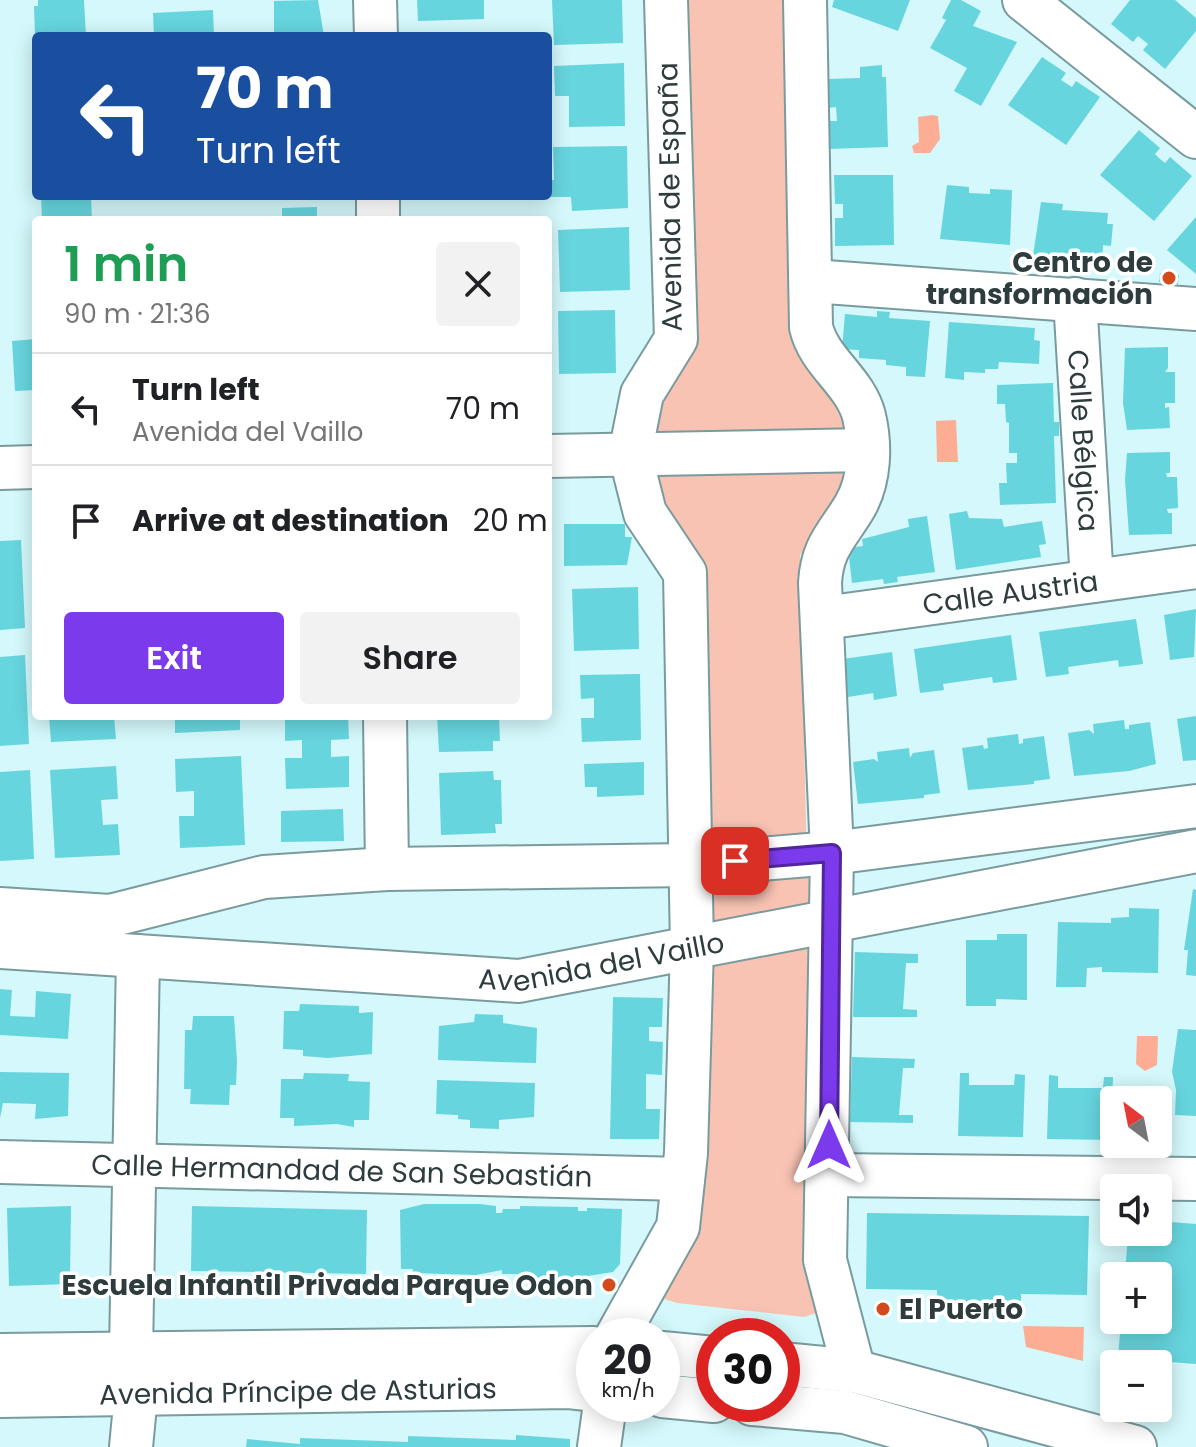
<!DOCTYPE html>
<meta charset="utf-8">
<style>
body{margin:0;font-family:Poppins,sans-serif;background:#f2f2f2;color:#202124;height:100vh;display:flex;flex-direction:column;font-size:30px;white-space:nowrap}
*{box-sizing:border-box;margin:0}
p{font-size:26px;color:#757577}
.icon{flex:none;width:44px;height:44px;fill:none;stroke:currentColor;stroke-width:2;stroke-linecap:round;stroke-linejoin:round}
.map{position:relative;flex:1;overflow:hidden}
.drawer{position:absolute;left:32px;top:216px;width:520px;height:504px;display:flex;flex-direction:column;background:#fff;border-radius:8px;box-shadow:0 4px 20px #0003}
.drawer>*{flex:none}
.top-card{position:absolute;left:32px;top:32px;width:520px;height:168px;border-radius:8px;box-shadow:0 4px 20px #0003;background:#1a4fa0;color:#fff;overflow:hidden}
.needle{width:52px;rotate:328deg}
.tools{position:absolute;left:1100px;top:1086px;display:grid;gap:16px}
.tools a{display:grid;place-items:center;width:72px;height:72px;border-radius:8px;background:#fff;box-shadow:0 4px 20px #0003;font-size:40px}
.speed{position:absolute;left:576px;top:1318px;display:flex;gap:16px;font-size:40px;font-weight:700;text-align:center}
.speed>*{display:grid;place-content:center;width:104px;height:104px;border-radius:50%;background:#fff;box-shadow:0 4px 20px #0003;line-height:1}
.speed small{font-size:20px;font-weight:400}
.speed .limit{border:12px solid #d22;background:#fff;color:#111}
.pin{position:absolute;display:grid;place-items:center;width:68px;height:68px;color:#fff;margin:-34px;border-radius:16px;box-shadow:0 4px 12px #0006}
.me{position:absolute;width:88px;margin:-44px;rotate:0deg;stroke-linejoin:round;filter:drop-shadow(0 0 6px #0008)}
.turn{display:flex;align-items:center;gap:28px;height:168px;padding:0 32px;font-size:36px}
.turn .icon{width:104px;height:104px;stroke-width:2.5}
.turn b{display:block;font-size:56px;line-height:68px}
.round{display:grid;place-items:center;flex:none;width:84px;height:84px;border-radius:8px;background:#f2f2f2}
.summary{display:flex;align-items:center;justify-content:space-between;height:136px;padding:0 32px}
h1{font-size:48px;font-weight:600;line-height:60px;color:#1e9e55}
.cta{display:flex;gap:16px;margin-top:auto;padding:16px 32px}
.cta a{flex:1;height:92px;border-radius:8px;background:#7c3aed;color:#fff;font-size:32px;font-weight:600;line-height:92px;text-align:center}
.cta a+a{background:#f2f2f2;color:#202124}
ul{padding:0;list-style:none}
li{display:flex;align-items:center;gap:24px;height:112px;padding:0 32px;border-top:2px solid #e0e0e0}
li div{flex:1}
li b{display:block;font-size:30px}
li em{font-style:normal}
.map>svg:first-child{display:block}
.green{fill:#f8c3b3}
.water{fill:#fead95}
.building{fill:#67d5de}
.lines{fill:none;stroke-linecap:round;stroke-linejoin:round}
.minor-casing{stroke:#7a9b9e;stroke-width:46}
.minor{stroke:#fff;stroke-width:42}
.route-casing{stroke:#51269a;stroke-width:20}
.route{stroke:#7c3aed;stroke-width:14}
.poi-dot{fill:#d34b1b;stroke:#fff;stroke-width:3}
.labels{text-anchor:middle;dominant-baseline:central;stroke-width:7;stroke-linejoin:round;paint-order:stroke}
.street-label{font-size:28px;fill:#2e3c3d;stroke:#fff}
.poi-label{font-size:28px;font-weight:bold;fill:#2e3c3d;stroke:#fff;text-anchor:end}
</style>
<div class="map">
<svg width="1196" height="1447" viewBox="0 0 1196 1447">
<rect width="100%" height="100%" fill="#d4f8fb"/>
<path class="green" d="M687 0H787L831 393 847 435 846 472 835 507 800 555 807 868 822 889 807 910 811 1255 820 1312 804 1317 677 1303 661 1298 690 1231 704 572 644 471Z"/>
<path class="water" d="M932 115 938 116 940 139 930 153H914L912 146 919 142 918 117Z
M956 420 958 462H937L936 421Z
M1137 1036H1158L1157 1065 1145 1071 1136 1064Z
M1023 1326 1084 1327 1083 1361 1026 1347Z"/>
<path class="building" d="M38 0H84L86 36H35L34 6H38Z
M318 0 324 36H274V1Z
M417 0H484V19L418 21Z
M552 0H622L623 43 554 45Z
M834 0H910L898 31 832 7Z
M951 0H961L981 11 973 26 1017 42 981 106 954 91 967 68 930 48 946 20 942 18Z
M1130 0H1175L1196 18V31L1165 69 1143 50 1148 44 1138 36 1133 42 1111 24Z
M213 10 214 36H154L153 13Z
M1042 57 1066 73 1061 80 1072 87 1076 81 1100 97 1066 145 1008 105Z
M624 63 625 126 569 127V96H555L554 66Z
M882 65V77H886L888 147 829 149V121H837L836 107 828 108 827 79 860 78V67Z
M1139 130 1160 148 1155 154 1160 159 1165 163 1170 157 1192 176 1154 221 1100 175Z
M627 146 628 208 572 211 571 197H550L549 180H554L553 147Z
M834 175H893L894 245 835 246V218H843V204H835Z
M947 185 969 187V193L990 194V189L1012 190 1010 245 940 239Z
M41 196H91L92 220H42Z
M1041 202 1063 204 1062 210 1108 213 1107 224H1113L1111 246 1103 245 1102 261 1033 256Z
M317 207V220H282V208Z
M1196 217V274L1167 250Z
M629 227 630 290 560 292 558 230Z
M1160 273 1179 275 1178 284 1159 282Z
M615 310 616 373 559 374 558 311Z
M877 311 890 312 889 318 930 321 925 377 906 376V367L886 365V360L859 358V350L842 349 845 314 877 317Z
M949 322 1035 328 1034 340 1040 341 1039 364 999 362 998 369H985V373L964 372V380L945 378Z
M36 339V390L15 391 12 341Z
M1168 347V368L1165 372H1175V403H1165V408L1169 407 1170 428 1127 430 1123 403 1125 348Z
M1053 383 1054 422H1059V436H1054L1056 503 1000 505 999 483H1007L1006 463H1017V453H1009V423L1006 422 1005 404H997V385Z
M1170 452V473H1166L1167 477H1177L1178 508 1167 509 1168 513H1172V534L1129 535 1125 480 1127 453Z
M967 511 969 518 1002 519 1004 527 1042 521 1046 544 1039 545 1041 557 956 570 949 514Z
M927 516 935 572 897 577 898 582 884 584 883 579 852 583 848 548 863 546 862 539 909 527 908 519Z
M564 524H625V537H632L627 565 564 566Z
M21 540 25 628 0 630V541Z
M638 587 639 649 574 651 572 589Z
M1196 609 1194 657 1170 660 1164 615Z
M1136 619 1143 664 1119 667 1118 660 1068 667 1069 674 1046 677 1039 632Z
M1011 635 1017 680 993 683 992 677 943 684 944 690 920 693 914 649Z
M892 652 897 696 874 700 873 693 848 697 843 659Z
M25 655 29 744 0 746V657Z
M640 674 641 740 582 742 581 718H594V698L581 699 580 675Z
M49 716H114L116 739 51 742Z
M175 716H240V730L175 733Z
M285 716H348L349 739 331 740V757L349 756V787L286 789 285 758H302V740L285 741Z
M437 716H499L500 741H493V751L439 752Z
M1196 716V760L1183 761 1177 719Z
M1124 720 1125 729H1129V725L1150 722 1156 764 1129 771 1074 776 1068 733 1089 730 1094 734 1093 724Z
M1018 734 1019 744 1023 743V739L1044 736 1050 779 1034 781V784L968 790 962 748 983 745 984 749 988 748 987 738Z
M909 748 910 758 913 753 934 750 940 793 924 795V798L858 804 853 762 874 759 878 762 877 752Z
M241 756 245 845 180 848 179 816H194V791L176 792 175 759Z
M644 762V795L597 797V787H585L584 764Z
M116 766 118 799 101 800 103 825 118 824 120 855 55 858 50 770Z
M30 770 34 859 0 861V772Z
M493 771 494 780H501L502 824H495L496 833 441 835 439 773Z
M343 809 344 841 281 842V811Z
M1193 889 1196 890V976L1186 975 1188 950H1184Z
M1129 908 1159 909 1158 973 1102 972V967L1087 968 1086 987H1056L1058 922 1111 923V918L1129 917Z
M997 934H1027V1000L996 999V1006H966V940H997Z
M855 952 918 954V963H906L903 1009 917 1010V1017H853Z
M0 989 12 990 10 1016 35 1017 36 991 71 994 68 1039 0 1035Z
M613 997 663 998 662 1027H649V1041L663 1042 662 1075 646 1074V1109H660L659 1139H610Z
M300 1004 359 1006V1013L373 1012 372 1054 328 1058 303 1056V1050L283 1049 284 1011H299Z
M475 1014 503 1015V1023L537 1028 536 1063 438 1060 439 1026 474 1022Z
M193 1016H234L237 1061 236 1085H230L229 1105 190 1104 191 1089H184L185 1030H192Z
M1178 1029 1196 1030V1116L1175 1115 1176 1090 1172 1072Z
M852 1057 915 1059 914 1068H903L899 1115H913V1123L850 1122Z
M0 1072 69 1073 68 1116 35 1119 36 1104 3 1103 0 1118Z
M304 1073 349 1074 348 1081 370 1082 369 1120H354V1127L337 1124 294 1126V1118H280L281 1079H303Z
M960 1073H969V1085H1014L1015 1074 1025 1075 1023 1137 958 1136Z
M1049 1075 1058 1076V1088H1103L1104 1077H1113L1111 1140 1047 1139Z
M437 1080 535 1083 534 1117 499 1120V1129L470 1128V1120L458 1119V1115L436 1114Z
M424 1204H480L496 1206V1213H502L503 1209H520V1206L578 1207V1211H587V1208L622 1209 620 1264 613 1272 575 1278H517V1274H502V1270L476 1275 412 1273 413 1269H401L400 1210Z
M71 1206 70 1284 9 1286 7 1208Z
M192 1206 367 1210 366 1274 191 1271Z
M867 1213 1089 1216 1087 1295 1021 1294V1305L937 1304V1290L866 1289Z
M1158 1221 1196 1224V1364L1118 1358 1121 1320H1158V1276H1125L1128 1232H1158Z
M516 1435 570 1439V1447H246L247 1439 300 1444V1438L408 1442V1436L516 1440Z"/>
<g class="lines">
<g class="minor-casing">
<g id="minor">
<path d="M375 0 376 36"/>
<path d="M805 0 811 327C819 362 855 381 864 416 871 445 870 480 855 506 838 535 822 546 820 583L832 853 825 1260 854 1371"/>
<path d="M1024 0 1196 137"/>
<path d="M378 196V220"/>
<path d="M812 281 1196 309"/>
<path id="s1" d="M1075 299 1092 581"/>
<path d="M548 456 867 450"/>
<path d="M0 468 36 467"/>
<path id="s2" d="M824 618 1196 567"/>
<path d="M385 716 387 869"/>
<path d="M0 909 110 916 264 877 387 869 689 865 832 853 1196 806"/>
<path id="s3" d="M0 947 519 981 1196 851"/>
<path id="s4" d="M0 1162 683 1179"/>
<path d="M828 1175 1196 1179"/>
<path d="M617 1336 678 1227 686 1153 692 947 685 573 645 513 630 454 642 394 676 339 666 0"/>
<path d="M131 1353 138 956"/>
<path d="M662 1353 714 1358"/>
<path d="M0 1355 594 1348"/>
<path d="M782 1364 854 1371 1135 1447"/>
<path id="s5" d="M0 1396 567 1387 594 1390"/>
<path d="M662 1396 714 1401"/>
<path d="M752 1404 845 1412 966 1447"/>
<path d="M131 1447 136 1395"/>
<path d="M599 1447 605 1404"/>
</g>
</g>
<use href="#minor" class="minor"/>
</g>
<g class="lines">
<g class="route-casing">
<path id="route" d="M735 861 832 853 829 1145"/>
</g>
<use href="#route" class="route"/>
</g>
<g class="poi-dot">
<circle cx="1169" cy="278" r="8"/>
<circle cx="609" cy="1285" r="8"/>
<circle cx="883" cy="1309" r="8"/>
</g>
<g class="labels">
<g class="street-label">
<text transform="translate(670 197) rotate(-91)">Avenida de España</text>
<text stroke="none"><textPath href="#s1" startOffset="142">Calle Bélgica</textPath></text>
<text stroke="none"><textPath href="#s2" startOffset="188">Calle Austria</textPath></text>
<text stroke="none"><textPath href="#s3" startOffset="604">Avenida del Vaillo</textPath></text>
<text stroke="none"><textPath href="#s4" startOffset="342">Calle Hermandad de San Sebastián</textPath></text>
<text stroke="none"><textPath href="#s5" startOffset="298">Avenida Príncipe de Asturias</textPath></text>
</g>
<g class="poi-label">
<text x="1153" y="262">Centro de<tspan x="1153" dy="32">transformación</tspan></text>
<text x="593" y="1285">Escuela Infantil Privada Parque Odon</text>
<text x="899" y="1309" text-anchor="start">El Puerto</text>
</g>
</g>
</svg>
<div class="tools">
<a><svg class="needle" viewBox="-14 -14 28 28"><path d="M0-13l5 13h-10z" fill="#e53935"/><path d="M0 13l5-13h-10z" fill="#757577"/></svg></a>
<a><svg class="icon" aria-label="sound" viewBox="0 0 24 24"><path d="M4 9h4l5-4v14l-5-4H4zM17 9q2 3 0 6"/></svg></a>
<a>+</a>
<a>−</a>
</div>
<div class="speed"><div>20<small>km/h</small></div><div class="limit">30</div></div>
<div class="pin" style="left:735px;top:861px;background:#d93025"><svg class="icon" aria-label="arrive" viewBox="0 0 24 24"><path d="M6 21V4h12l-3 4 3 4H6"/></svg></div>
<svg class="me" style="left:829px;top:1145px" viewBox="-20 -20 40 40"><path d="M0-17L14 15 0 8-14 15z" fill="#7c3aed" stroke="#fff" stroke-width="4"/></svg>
<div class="top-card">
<div class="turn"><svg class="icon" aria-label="left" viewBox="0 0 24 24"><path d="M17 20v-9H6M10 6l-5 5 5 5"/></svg><div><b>70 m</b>Turn left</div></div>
</div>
<section class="drawer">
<div class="summary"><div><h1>1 min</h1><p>90 m · 21:36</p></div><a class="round"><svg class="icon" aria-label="close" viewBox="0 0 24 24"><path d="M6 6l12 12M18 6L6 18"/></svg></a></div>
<ul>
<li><svg class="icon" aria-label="left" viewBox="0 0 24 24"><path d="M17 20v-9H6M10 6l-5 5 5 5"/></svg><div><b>Turn left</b><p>Avenida del Vaillo</p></div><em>70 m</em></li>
<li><svg class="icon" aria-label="arrive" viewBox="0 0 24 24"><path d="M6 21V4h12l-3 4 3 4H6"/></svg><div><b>Arrive at destination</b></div><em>20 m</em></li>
</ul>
<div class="cta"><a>Exit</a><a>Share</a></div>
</section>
</div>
